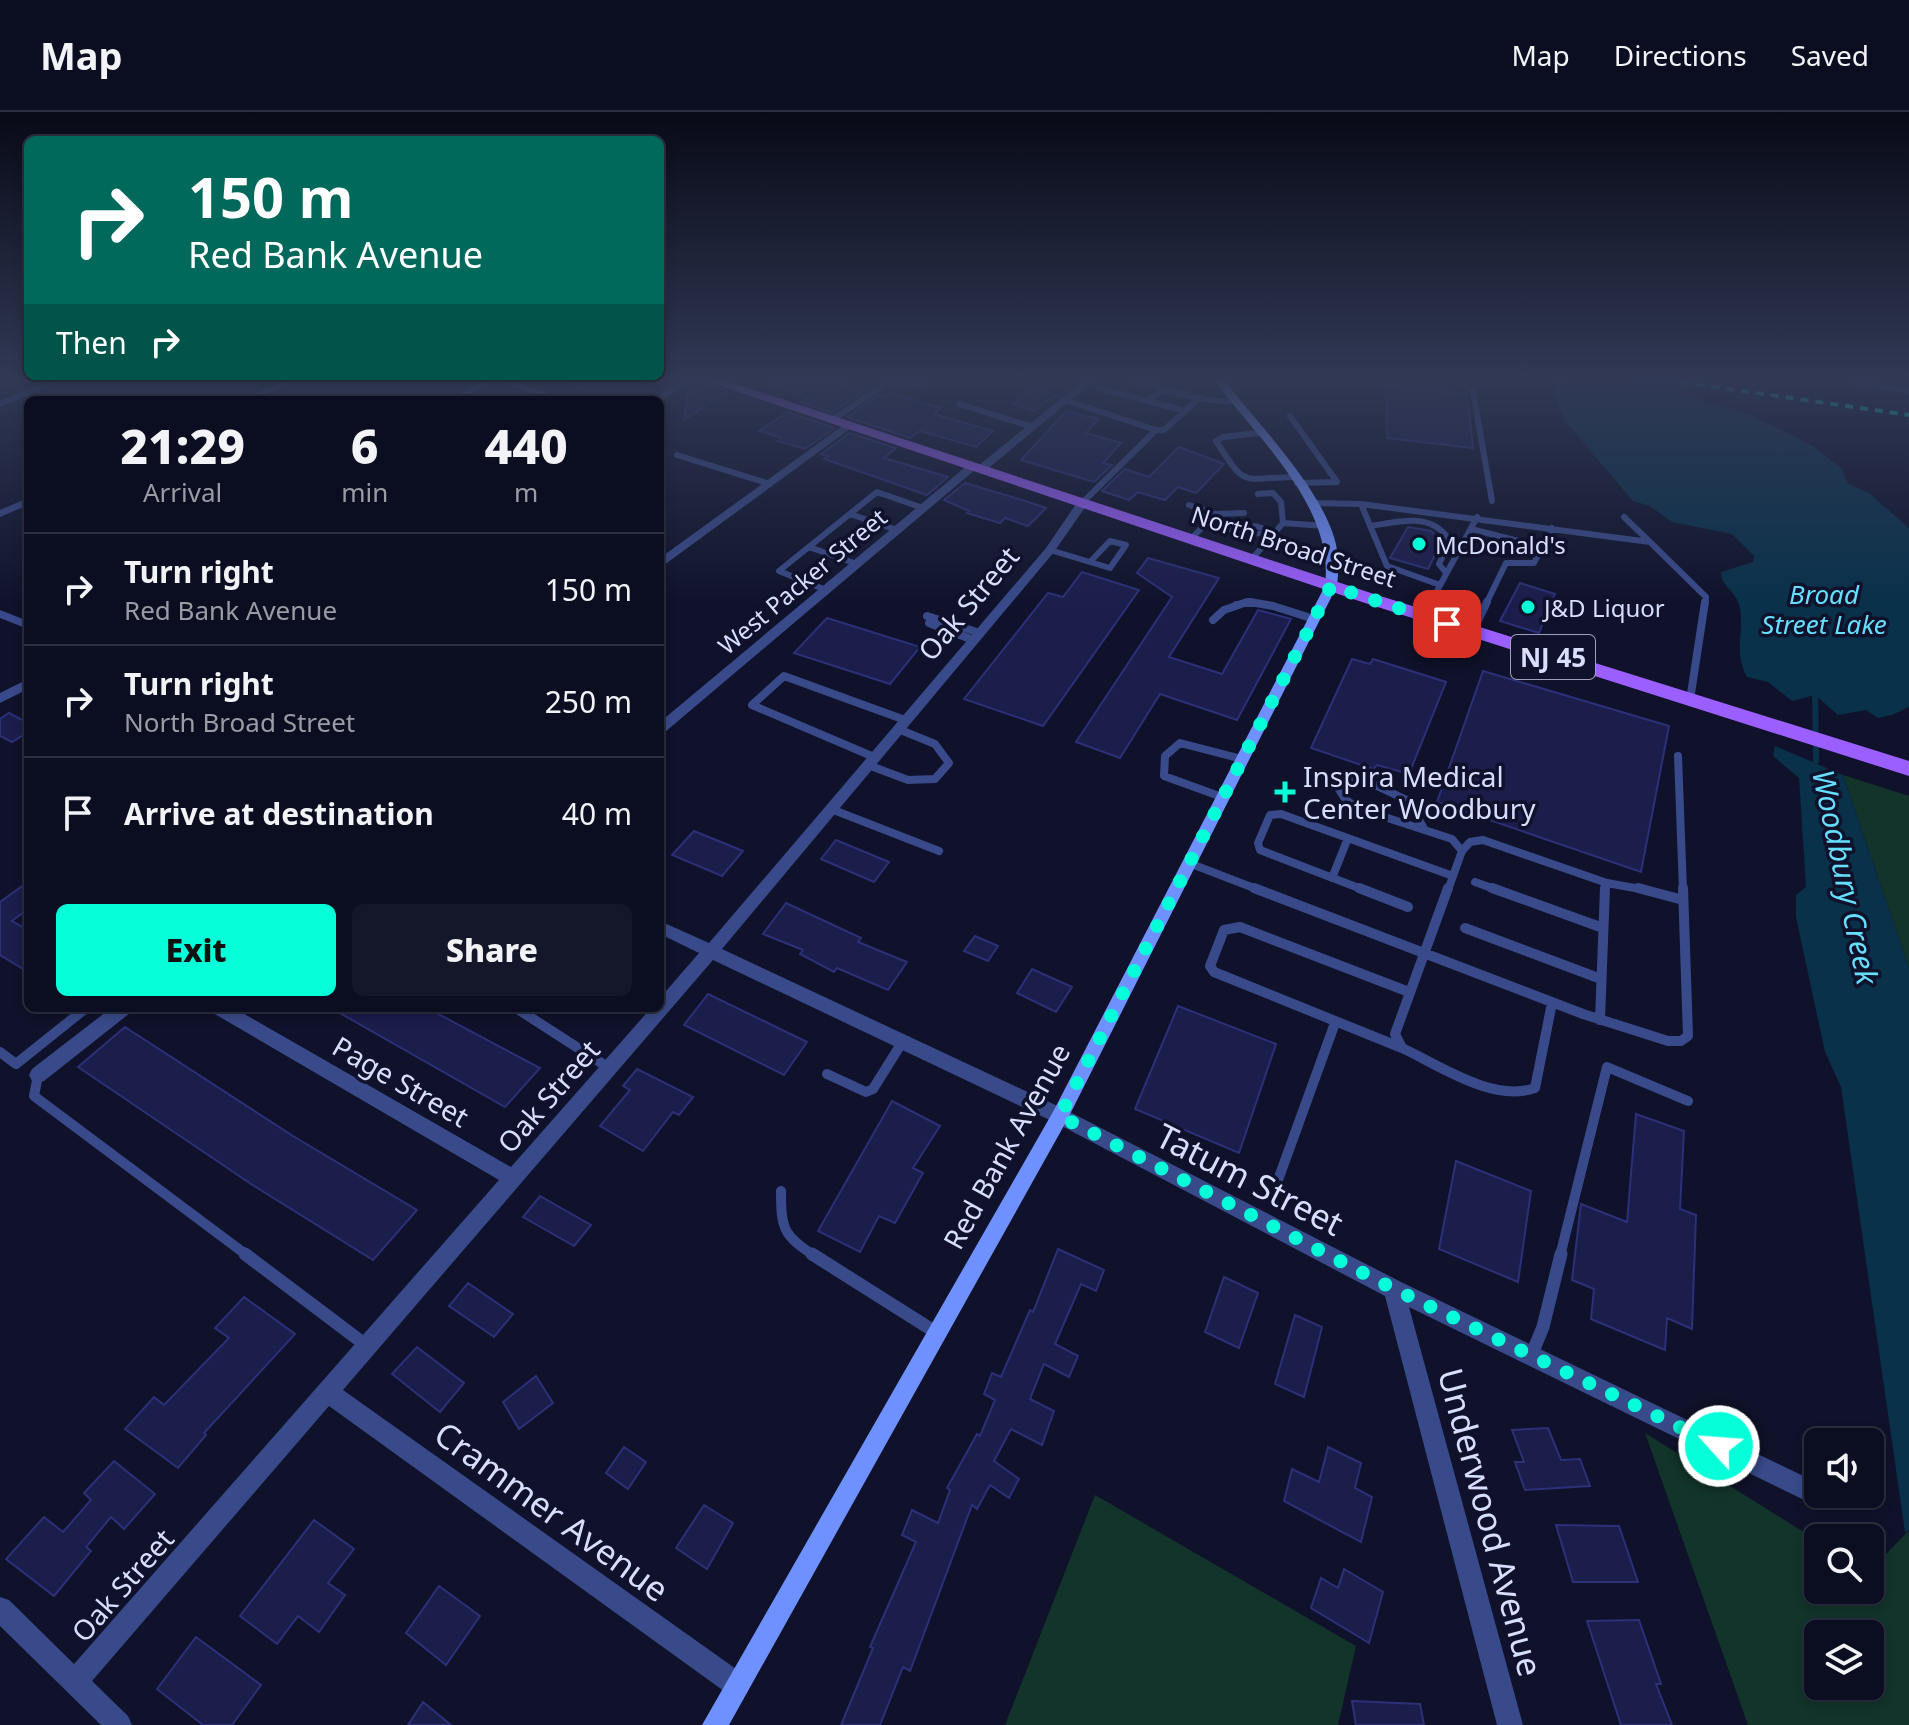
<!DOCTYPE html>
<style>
body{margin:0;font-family:"Noto Sans",sans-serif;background:#141729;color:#f1f3f6;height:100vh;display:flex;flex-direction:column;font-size:30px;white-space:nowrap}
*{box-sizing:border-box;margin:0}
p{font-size:26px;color:#9a9ca5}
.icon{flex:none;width:44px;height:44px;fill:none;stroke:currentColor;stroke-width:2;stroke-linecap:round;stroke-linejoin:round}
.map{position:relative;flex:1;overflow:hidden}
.sheet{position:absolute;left:24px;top:284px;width:640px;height:616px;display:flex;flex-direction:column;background:#0b0e20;border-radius:12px;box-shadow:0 4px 12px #0003,0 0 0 2px #2b2e3e}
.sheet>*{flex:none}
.banner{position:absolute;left:24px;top:24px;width:640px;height:244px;border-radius:12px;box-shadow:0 4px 12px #0003,0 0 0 2px #2b2e3e;background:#00695c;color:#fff;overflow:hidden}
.buttons{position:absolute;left:1804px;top:1316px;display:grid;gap:16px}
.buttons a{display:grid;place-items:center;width:80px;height:80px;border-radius:12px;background:#0b0e20;box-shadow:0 4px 12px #0003,0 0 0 2px #2b2e3e;font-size:40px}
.pin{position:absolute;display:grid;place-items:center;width:68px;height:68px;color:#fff;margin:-34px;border-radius:16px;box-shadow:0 4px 12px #0006}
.me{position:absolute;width:88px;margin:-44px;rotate:296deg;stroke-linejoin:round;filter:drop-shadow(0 0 6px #0008)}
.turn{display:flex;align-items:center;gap:28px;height:168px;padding:0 32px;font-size:36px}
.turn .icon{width:104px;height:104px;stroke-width:2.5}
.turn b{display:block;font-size:56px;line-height:68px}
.then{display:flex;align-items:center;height:76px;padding:0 32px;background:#0003;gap:16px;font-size:30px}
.eta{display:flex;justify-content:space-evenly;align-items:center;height:136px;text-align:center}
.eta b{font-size:48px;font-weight:800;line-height:56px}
.button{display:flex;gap:16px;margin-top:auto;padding:16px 32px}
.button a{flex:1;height:92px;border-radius:12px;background:#04ffd9;color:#111;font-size:32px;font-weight:800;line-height:92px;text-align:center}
.button a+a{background:#141729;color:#f1f3f6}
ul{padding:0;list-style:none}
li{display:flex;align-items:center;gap:24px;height:112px;padding:0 32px;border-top:2px solid #2b2e3e}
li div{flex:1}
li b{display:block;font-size:30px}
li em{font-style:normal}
header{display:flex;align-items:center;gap:48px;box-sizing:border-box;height:112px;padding:0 40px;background:#0b0e20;border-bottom:2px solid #2b2e3e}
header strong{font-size:38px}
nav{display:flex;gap:44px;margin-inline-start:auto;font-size:28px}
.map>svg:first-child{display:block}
.green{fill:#12342a;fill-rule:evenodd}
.water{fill:#09314a}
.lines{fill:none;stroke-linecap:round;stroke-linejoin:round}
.stream{stroke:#09314a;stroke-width:6}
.building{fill:#1b1d4b;stroke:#2c3078;stroke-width:2}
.lane-far3{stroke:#394a8a;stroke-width:6}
.lane-far2{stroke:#394a8a;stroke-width:8}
.lane-far1{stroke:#394a8a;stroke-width:10}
.lane{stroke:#394a8a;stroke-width:13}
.street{fill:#394a8a;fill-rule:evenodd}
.secondary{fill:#6f90ff;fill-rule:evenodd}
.primary{fill:#9b5fff;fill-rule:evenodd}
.rail{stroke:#04ffd9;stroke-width:4;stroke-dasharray:8 7;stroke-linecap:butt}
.route{stroke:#04ffd9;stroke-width:14;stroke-dasharray:0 25.2}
.poi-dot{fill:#04ffd9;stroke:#0f122a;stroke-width:3}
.labels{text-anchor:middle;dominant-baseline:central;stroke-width:7;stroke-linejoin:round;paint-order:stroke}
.far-poi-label{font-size:24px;fill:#d8deff;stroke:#0f122a;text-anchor:start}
.far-street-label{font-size:24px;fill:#d8deff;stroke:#0f122a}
.far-water-label{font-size:26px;font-style:italic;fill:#66dfff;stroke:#0f122a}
.shield{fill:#0f122a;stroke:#9ca1bf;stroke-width:2}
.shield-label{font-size:26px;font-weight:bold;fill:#d8deff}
.street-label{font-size:28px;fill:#d8deff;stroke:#0f122a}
.poi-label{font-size:28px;fill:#d8deff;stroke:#0f122a;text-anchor:start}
.water-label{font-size:30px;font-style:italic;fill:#66dfff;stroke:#0f122a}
.near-street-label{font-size:34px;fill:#d8deff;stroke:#0f122a}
</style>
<header>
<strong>Map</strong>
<nav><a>Map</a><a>Directions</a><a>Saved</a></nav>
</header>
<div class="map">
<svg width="1909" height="1613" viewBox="0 0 1909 1613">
<rect width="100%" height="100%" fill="#0f122a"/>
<path class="green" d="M1843 663 1909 684V856Z
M1645 1321 1818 1429V1478H1870V1459L1909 1418V1613H1748ZM1818 1522H1870V1574H1818Z
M1095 1383 1356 1534 1338 1613H1005Z"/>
<path class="water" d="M1555 268 1582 274 1626 275 1641 268H1664L1682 282 1748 302 1810 332 1841 356 1848 372 1869 381 1909 416V595L1892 603 1878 606 1866 598 1838 603 1815 583 1792 589 1768 570 1747 565C1732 537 1746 518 1739 492 1735 479 1721 474 1721 460L1753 450 1754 444 1732 422 1672 410 1650 394 1633 389 1565 309 1559 297Z
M1775 634 1843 663 1909 856V1418L1905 1420 1841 975 1825 940 1796 805V783L1806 775 1799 666 1773 644Z"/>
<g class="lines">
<path class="stream" d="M1815 575 1816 649"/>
</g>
<path class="building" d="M565 268H663L631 288H615L564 272Z
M693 268 727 279 684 308 689 274Z
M768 268H832L864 279 832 301 801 290 808 285 767 272Z
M1386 273 1467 282 1473 336 1387 326Z
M1035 276 1055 283 1034 299 1013 292Z
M892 282 941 296 934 302 993 319 976 335 920 319 910 326 847 305 878 284Z
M1066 299 1099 307 1086 321 1121 331 1103 351 1112 353 1094 370 1021 348Z
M787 300 835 316 805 337 778 329 782 326 759 319Z
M850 321 896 336 884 346 948 365 927 383 824 347 828 344 821 342Z
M1179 335 1224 352 1196 381 1178 375 1165 388 1138 380 1129 388 1102 379 1125 357 1149 365Z
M965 371 1022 388 1046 396 1028 414 1005 406 1000 411 967 401 969 399 944 388Z
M1408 415 1431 419 1442 429 1428 457 1390 446Z
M1148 446 1219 466 1169 545 1222 562 1258 498 1291 507 1237 608 1160 582 1120 646 1076 630 1172 485 1137 461Z
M1082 460 1139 478 1043 614 964 587 1048 481 1063 485Z
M1520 471 1555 482 1539 521 1500 509Z
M827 506 920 535 890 572 794 541Z
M1352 547 1370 552 1373 547 1446 570 1409 662 1377 653 1373 657 1311 636Z
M1483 559 1669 614 1641 760 1437 690Z
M9 601 28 611V620L12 630 0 624V607Z
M694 719 743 739 722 764 672 743Z
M836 728 889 750 874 770 821 747Z
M28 770V797L12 809 28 818V860L0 843V790Z
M786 791 861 826 858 830 907 850 888 878 837 856 834 860 800 842 803 838 763 822Z
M975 824 998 834 988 849 964 839Z
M1032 857 1072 875 1056 900 1017 881Z
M708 882 807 930 784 963 684 913Z
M1178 894 1276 932 1239 1041 1135 997Z
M331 896H427L540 956 505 995Z
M125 915 293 1024 417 1098 373 1148 251 1072 78 955Z
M637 957 693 985 679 1003 673 1000 643 1039 600 1014 630 978 623 974Z
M892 989 940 1014 913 1056 923 1061 895 1111 879 1104 860 1140 818 1119Z
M1636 1002 1684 1019 1680 1097 1696 1103 1692 1217 1667 1206 1665 1238 1591 1207 1594 1177 1572 1168 1581 1092 1627 1110Z
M1456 1049 1531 1079 1518 1170 1439 1137Z
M540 1084 591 1113 574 1134 523 1105Z
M1058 1137 1104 1158 1096 1179 1081 1172 1055 1232 1078 1244 1069 1265 1044 1252 1030 1287 1054 1299 1042 1333 1011 1317 994 1349 1019 1367 1009 1386 990 1373 977 1397 972 1393 910 1559 903 1555 880 1613H841L873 1536 870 1535 916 1430 902 1423 912 1398 938 1411 950 1378 947 1376 977 1322 980 1324 995 1288 984 1282 992 1261 1001 1265 1030 1198 1033 1200Z
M1224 1165 1258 1181 1239 1236 1205 1220Z
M468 1171 513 1202 494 1225 449 1194Z
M244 1185 295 1222 204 1321 206 1323 178 1356 125 1317 154 1285 164 1293 229 1226 215 1216Z
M1295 1203 1322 1215 1304 1285 1275 1272Z
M417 1235 464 1271 440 1300 392 1262Z
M536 1264 553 1291 519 1317 503 1290Z
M1548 1316 1561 1348 1580 1347 1590 1374 1525 1378 1515 1350H1524L1512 1318Z
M624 1335 646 1350 628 1377 606 1361Z
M1328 1335 1361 1351 1355 1376 1372 1385 1361 1430 1284 1389 1292 1357 1319 1370Z
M114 1349 155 1382 124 1417 111 1405 86 1435 91 1439 54 1484 6 1447 44 1405 63 1420 91 1388 84 1381Z
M704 1393 733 1411 707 1457 676 1436Z
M314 1408 354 1437 328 1471 345 1483 319 1520 298 1504 277 1532 240 1504Z
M1556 1413 1619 1414 1638 1470H1573Z
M1344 1457 1383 1480 1369 1531 1311 1496 1321 1466 1338 1476Z
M439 1474 480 1504 446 1553 406 1521Z
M1639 1508 1661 1572H1656L1672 1613H1621L1587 1509Z
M196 1525 261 1573 232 1613H203L157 1577Z
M1352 1589 1420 1592 1424 1613H1356Z
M423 1590 451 1613H408Z"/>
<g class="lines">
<path class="lane-far3" d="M502 268 551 285
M1099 276 1185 299 1164 318H1156
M1473 279 1492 389
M658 288 687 268
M1065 288 1156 318 1082 391
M1148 289 1165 276
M959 292 1033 315
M1185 299 1200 286
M1290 304 1337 370
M832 308 888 270 918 273 928 268
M1259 321 1223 325 1216 329C1246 375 1239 367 1292 365
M677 343 770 372
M1297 371 1337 370
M1258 382 1273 381 1281 390 1283 411
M1311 391 1361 392 1650 430 1706 485 1705 492
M1361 392 1387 454 1440 473
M1189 393 1215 402 1191 427
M850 402 897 418
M1215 402 1244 401
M1215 402 1230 417
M1624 405 1650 430
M1370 414C1400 410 1431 399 1450 429L1439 452 1446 461
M1471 417 1542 435
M1248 422 1275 420 1255 414
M1110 429 1126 433 1110 456 1090 450Z
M809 435 857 452
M1050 438 1090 450
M1251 448 1283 411 1325 414
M826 478 779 459 877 380 923 396
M1236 492H1267
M1430 492 1477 405
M1486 492 1506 451H1534L1552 416"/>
<path class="lane-far2" d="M1250 490 1273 494 1314 507
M927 504 980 521
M1423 504 1431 490
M1213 508 1224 498 1247 490
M929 511 973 528
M1473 519 1487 490
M1690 588 1705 490
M1678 644 1683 778
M874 645 752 593 784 564 905 608
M868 653 908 668 935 667 949 651 935 632 898 617
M1222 685 1164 664 1165 644 1180 631 1242 647
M831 697 939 739
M1424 717 1409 689 1364 668H1350L1337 674 1345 687 1357 696 1452 727 1462 739 1448 778
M1462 739 1470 730 1483 728 1607 771
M1189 751 1259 778
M1332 766 1348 726
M1475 770 1497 778
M1364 778 1260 738 1258 731 1270 703 1281 702 1453 764
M1604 778 1607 771 1646 778"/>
<path class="lane-far1" d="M1254 776 1583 902 1668 929H1681L1688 924 1683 776
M1359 776 1408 795
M1448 776 1395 922 1402 936C1439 953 1493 991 1535 976L1552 891
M1492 776 1603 816
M1638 776 1683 788
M1465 816 1601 867
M516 896 609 956
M1600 908 1605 776
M1402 936 1214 860 1210 854 1224 818 1240 815 1409 880
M0 940 16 952 86 896
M827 962 866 980 873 977 903 929
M38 963 34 984 248 1144
M1278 1068 1335 911
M781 1079C781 1116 783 1124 815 1144
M1560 1144 1607 955 1688 989"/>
<path class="lane" d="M245 1142 367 1234
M812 1142 937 1221
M1531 1244 1543 1215 1561 1142"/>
<path class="street" d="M51 268H64L0 295V289Z
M284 268H296L255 288H242Z
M484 268H496L461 288H449Z
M1084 268H1095L985 359 976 357 665 620 660 622V610L969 352 978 354Z
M1130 268C1157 267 1182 280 1208 285 1219 287 1230 285 1240 290 1224 299 1147 278 1130 268Z
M1851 268 1909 276V282L1857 274Z
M845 312 854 314 660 456V446Z
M28 386V393L0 405V398Z
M1078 389 1088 391 1054 440 722 837 1066 998 1401 1170 1818 1371V1382H1820L1818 1387 1810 1390 1802 1387 1409 1195 1523 1613H1497L1385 1184 1054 1010 713 848 343 1278 746 1564 750 1573 746 1582 737 1586 728 1582 329 1294 92 1569 128 1604 132 1613H101L0 1514V1485L9 1488 74 1552 499 1068 213 901 210 896H234L511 1055 651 896H660V886L699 841 660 822V809L709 831 1046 436Z
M0 498 28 509V517L0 506Z
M28 567V577L0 591V581Z
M111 896H133L130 901 44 969 38 971 32 969 29 963 32 957Z"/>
<path class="secondary" d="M1214 268H1224C1258 312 1317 371 1334 425 1339 441 1339 457 1337 474L1066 1010 729 1613H702L1054 998 1325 474C1335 395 1258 327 1214 268Z"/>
<path class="primary" d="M703 268H724L1374 482 1909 649V664L1362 490Z"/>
<path class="rail" d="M1667 268 1909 303"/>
</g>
<linearGradient id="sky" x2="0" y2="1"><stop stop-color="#080a17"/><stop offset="0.54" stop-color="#313955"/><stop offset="1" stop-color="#313955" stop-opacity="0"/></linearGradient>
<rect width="1909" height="494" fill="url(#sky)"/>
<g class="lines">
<path class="route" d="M1447 512 1331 474 1060 1004 1394 1177 1719 1334"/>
</g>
<g class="poi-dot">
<circle cx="1419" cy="432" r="8"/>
<circle cx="1528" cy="495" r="8"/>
<path d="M1281 668h8v8h8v8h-8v8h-8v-8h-8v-8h8z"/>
</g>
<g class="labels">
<g class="far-poi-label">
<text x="1435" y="432">McDonald's</text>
<text x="1544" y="495">J&amp;D Liquor</text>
</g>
<g class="far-street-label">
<text transform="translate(1294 434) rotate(18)">North Broad Street</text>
<text transform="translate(802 469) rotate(-40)">West Packer Street</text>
</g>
<g class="far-water-label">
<text x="1824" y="482">Broad<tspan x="1824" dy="30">Street Lake</tspan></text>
</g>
<rect class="shield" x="1511" y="523" width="84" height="44" rx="6"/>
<g class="shield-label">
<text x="1553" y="545">NJ 45</text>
</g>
<g class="street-label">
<text transform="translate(968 491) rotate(-50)">Oak Street</text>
<text transform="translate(401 969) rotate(30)">Page Street</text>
<text transform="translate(548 984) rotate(-49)">Oak Street</text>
<text transform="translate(1006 1034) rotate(-61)">Red Bank Avenue</text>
<text transform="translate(122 1473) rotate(-49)">Oak Street</text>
</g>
<g class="poi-label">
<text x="1303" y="664">Inspira Medical<tspan x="1303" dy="32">Center Woodbury</tspan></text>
</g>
<g class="water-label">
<text transform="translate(1846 765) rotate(78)">Woodbury Creek</text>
</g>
<g class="near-street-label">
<text transform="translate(1250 1067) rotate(27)">Tatum Street</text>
<text transform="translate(552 1399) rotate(36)">Crammer Avenue</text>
<text transform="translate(1491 1410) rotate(75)">Underwood Avenue</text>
</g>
</g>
</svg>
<div class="buttons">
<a><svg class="icon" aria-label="sound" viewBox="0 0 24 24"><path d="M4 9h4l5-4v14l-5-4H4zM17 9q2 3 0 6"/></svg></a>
<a><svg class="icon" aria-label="search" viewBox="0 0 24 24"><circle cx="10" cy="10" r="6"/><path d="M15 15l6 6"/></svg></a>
<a><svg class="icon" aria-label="layers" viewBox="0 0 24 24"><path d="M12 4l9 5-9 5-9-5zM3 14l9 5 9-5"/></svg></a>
</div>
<div class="pin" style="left:1447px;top:512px;background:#d93025"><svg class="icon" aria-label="arrive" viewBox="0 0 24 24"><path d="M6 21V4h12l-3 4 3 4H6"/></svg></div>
<svg class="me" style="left:1719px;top:1334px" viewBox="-20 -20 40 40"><circle r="17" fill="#04ffd9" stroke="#fff" stroke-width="3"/><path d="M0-11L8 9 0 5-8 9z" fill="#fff"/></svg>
<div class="banner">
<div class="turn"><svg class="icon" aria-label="right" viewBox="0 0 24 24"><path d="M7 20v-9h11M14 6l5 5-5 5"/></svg><div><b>150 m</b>Red Bank Avenue</div></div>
<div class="then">Then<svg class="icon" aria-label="right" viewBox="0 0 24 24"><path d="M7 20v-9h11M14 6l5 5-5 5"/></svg></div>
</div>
<section class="sheet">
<div class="eta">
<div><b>21:29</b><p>Arrival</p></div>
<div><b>6</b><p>min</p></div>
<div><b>440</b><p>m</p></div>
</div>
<ul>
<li><svg class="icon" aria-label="right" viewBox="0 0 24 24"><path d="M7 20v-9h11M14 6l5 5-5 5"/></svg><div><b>Turn right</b><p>Red Bank Avenue</p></div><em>150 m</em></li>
<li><svg class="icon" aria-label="right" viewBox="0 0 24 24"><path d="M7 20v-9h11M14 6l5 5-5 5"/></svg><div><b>Turn right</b><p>North Broad Street</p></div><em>250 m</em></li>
<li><svg class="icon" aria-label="arrive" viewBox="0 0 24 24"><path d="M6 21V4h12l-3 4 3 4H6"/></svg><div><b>Arrive at destination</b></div><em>40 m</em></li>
</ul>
<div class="button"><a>Exit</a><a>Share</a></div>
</section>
</div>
